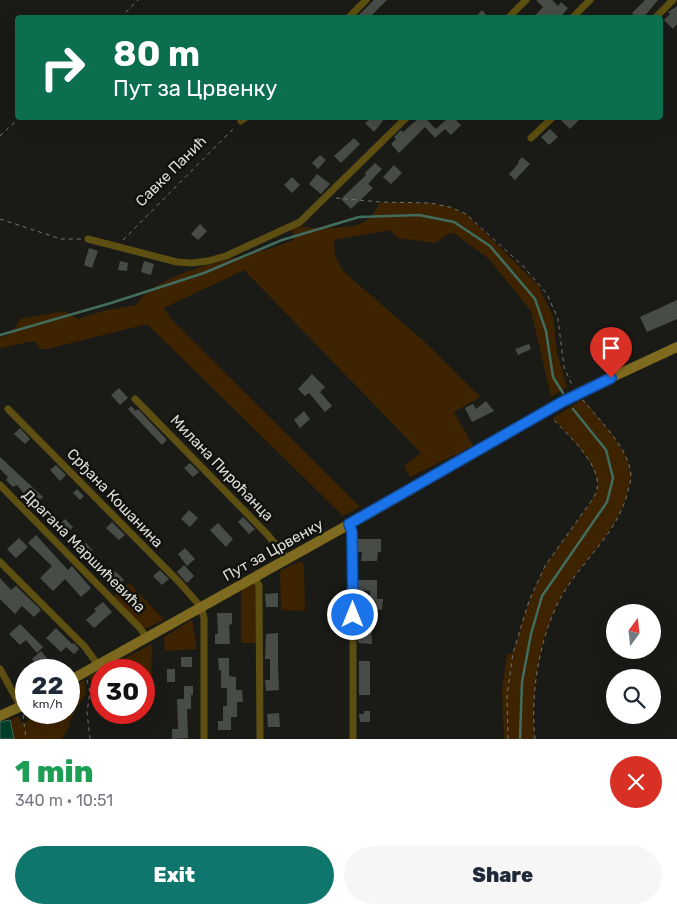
<!DOCTYPE html>
<meta charset="utf-8">
<style>
body{margin:0;font-family:Rubik,sans-serif;background:#f6f6f7;color:#1f2937;height:100vh;display:flex;flex-direction:column;font-size:19px;white-space:nowrap}
*{box-sizing:border-box;margin:0}
p{font-size:16px;color:#747a83}
.icon{flex:none;width:28px;height:28px;fill:none;stroke:currentColor;stroke-width:2;stroke-linecap:round;stroke-linejoin:round}
.map{position:relative;height:739px;overflow:hidden}
.side{display:flex;flex-direction:column;background:#fff;flex:1}
.side>*{flex:none}
.top-card{position:absolute;left:15px;top:15px;width:648px;height:105px;border-radius:5px;box-shadow:0 5px 20px #0002;background:#0b6e4f;color:#fff;overflow:hidden}
.needle{width:32px;rotate:15deg}
.tools{position:absolute;left:606px;top:604px;display:grid;gap:10px}
.tools a{display:grid;place-items:center;width:55px;height:55px;border-radius:50%;background:#fff;box-shadow:0 5px 20px #0002;font-size:25px}
.speed{position:absolute;left:15px;top:659px;display:flex;gap:10px;font-size:25px;font-weight:700;text-align:center}
.speed>*{display:grid;place-content:center;width:65px;height:65px;border-radius:50%;background:#fff;box-shadow:0 5px 20px #0002;line-height:1}
.speed small{font-size:12px;font-weight:400}
.speed .limit{border:8px solid #d22;background:#fff;color:#111}
.pin{position:absolute;display:grid;place-items:center;width:42px;height:42px;color:#fff;margin:-51px -21px;border-radius:50% 50% 50% 0;rotate:-45deg;box-shadow:0 0 5px #0007}
.pin .icon{rotate:45deg}
.me{position:absolute;width:55px;margin:-28px;rotate:0deg;stroke-linejoin:round;filter:drop-shadow(0 0 4px #0008)}
.turn{display:flex;align-items:center;gap:18px;height:105px;padding:0 15px;font-size:22px}
.turn .icon{width:65px;height:65px;stroke-width:2.5}
.turn b{display:block;font-size:35px;line-height:42px}
.round{display:grid;place-items:center;flex:none;width:52px;height:52px;border-radius:26px;background:#f6f6f7}
.summary{display:flex;align-items:center;justify-content:space-between;height:85px;padding:0 15px}
h1{font-size:30px;font-weight:800;line-height:38px;color:#1e9e55}
.cta{display:flex;gap:10px;margin-top:auto;padding:10px 15px}
.cta a{flex:1;height:58px;border-radius:30px;background:#0f766e;color:#fff;font-size:20px;font-weight:800;line-height:58px;text-align:center}
.cta a+a{background:#f6f6f7;color:#1f2937}
.map>svg:first-child{display:block}
.green{fill:#3d2300}
.water{fill:#003d29;stroke:#426d5e}
.lines{fill:none;stroke-linecap:round;stroke-linejoin:round}
.stream{stroke:#426d5e;stroke-width:2.5}
.building{fill:#484c47}
.path{stroke:#757572;stroke-width:1;stroke-dasharray:4 4;stroke-linecap:butt}
.street{stroke:#5d4e11;stroke-width:7}
.secondary{stroke:#7e6b1f;stroke-width:10}
.route-casing{stroke:#114b97;stroke-width:12}
.route{stroke:#1a73e8;stroke-width:9}
.labels{text-anchor:middle;dominant-baseline:central;stroke-width:5;stroke-linejoin:round;paint-order:stroke}
.street-label{font-size:15px;fill:#dcdcd9;stroke:#11120e}
</style>
<div class="map">
<svg width="677" height="739" viewBox="0 0 677 739">
<rect width="100%" height="100%" fill="#1a1b17"/>
<path class="green" d="M380 202 430 203 450 207 466 214 538 285 553 316 557 353 567 387 551 397 531 311 489 259 454 233 448 234 435 243 398 238 390 230 334 240 335 256 344 272 427 344 480 397 454 412 473 446 410 477 404 466 421 453 244 270 164 308 171 319 360 507 343 516 147 324 47 349H41L34 341 0 348V337L11 334 20 319 64 311 78 319 103 311 136 305C155 274 224 261 257 252 270 249 282 244 294 240L292 229C302 224 304 228 315 228 325 228 353 228 362 223 371 219 376 210 380 202Z
M583 399C599 420 629 448 631 475 631 480 629 486 628 490 617 536 581 559 560 599 539 638 530 695 535 739H504L502 690 507 654 513 653 529 601 545 566 592 500C594 496 596 492 597 489 602 466 567 435 553 418Z
M301 561 304 566 305 611 281 610 280 571Z
M129 583 164 620 145 629 114 596Z
M255 583 257 599 256 643H241V595L243 589Z
M192 620 197 649 165 651 164 637Z
M152 644 151 689H144V670H102Z
M101 670V680L92 685 89 677Z
M84 680C90 699 81 698 74 713 68 724 71 727 62 739H14L10 720 18 716 23 724 36 715 37 713 69 712V688Z"/>
<path class="water" d="M10 720 14 739H0V722Z"/>
<g class="lines">
<path class="stream" d="M0 335 111 303 204 273 282 240 359 217 419 215 454 222 490 246 535 299 546 331 553 377 563 393
M520 739 522 682 531 634 542 596 607 502 613 478 606 450 573 409"/>
</g>
<path class="building" d="M374 0H387L369 18H356Z
M536 0H552L558 6 561 2 568 8 560 18H533L543 7Z
M645 0H658L643 18H636L632 13Z
M677 6V24L673 29 664 20 670 14 668 12Z
M482 10 489 18H475Z
M371 118H380L383 121 374 132 365 123Z
M419 118H425L436 129 448 118H454L461 125 451 135 445 129 435 138 425 127 399 153 391 144 396 139 394 137 401 130 403 132Z
M559 118H581L570 129Z
M550 129 558 137 549 145 541 137Z
M354 138 360 144 341 163 334 156Z
M320 155 326 160 318 169 312 163Z
M522 157 530 164 515 180 509 174 519 163 518 162Z
M375 163 382 169 368 184 373 188 351 209 341 199 366 175 365 173Z
M394 165 402 173 391 184 383 177Z
M317 174 330 184 321 194 309 184Z
M292 177 300 185 292 193 284 185Z
M200 224 207 231 198 240 191 234Z
M89 248 98 251 92 268 84 265Z
M120 261 128 263 127 271 118 270Z
M144 261 154 264 151 275 141 272Z
M677 300V319L647 332 640 317Z
M529 344 531 349 518 355 515 349Z
M312 374 325 387 320 392 332 406 325 412 309 393 305 396 298 389Z
M119 388 128 398 120 405 111 395Z
M486 401 494 411 472 422 465 408 473 404 476 409Z
M131 406 136 411 138 409 167 440 162 445 128 409Z
M304 411 310 419 300 428 294 420Z
M20 428 30 439 25 444 14 434Z
M0 457 43 497 33 507 24 498 26 496 17 485 13 487 6 480 8 477 0 469Z
M190 463 199 472 193 477 184 468Z
M56 465 66 475 60 481 50 470Z
M77 489 84 496 80 500 73 493Z
M189 510 198 518 190 527 181 519Z
M56 517 61 523 65 519 73 527 62 538 49 524Z
M243 517 255 529 249 534 238 522Z
M112 522 125 535 119 540 106 528Z
M218 523 233 539 226 547 210 530Z
M36 535 68 570 72 566 91 588 81 597 65 579 53 591 40 578 52 566 28 543Z
M19 538 28 547 16 558 7 549Z
M358 539H381V552H378L377 561H361L362 552H358Z
M86 543 93 551 88 556 80 548Z
M185 548 195 559 187 566 178 554Z
M184 565 194 576 187 583 177 572Z
M160 570 169 579 162 585 153 576Z
M115 571 124 580 114 589 106 580Z
M0 578 11 590 16 586 41 610 34 617 22 606 15 614 0 599Z
M358 580H377V599H383L382 610 376 609V607L368 606 370 591 358 590Z
M278 593V607H266L265 594Z
M103 602 112 612 94 628 86 620 96 611 94 609Z
M217 613H232V624L229 625 230 644H215V634H218Z
M358 618H373V628H371L372 644 358 643Z
M20 624 43 647 37 653 26 640 20 645 9 634Z
M56 628 72 644 74 643 79 649 74 654 66 647 61 652 46 638Z
M278 633V665L279 690 266 691 265 680H270V659H265L266 634Z
M41 651 52 664 45 670H41L32 659Z
M181 657H192V667H181Z
M218 658H229V676L236 677V690H242L243 702H237V717H231V730H218V721H223V706H227V688H221V670L219 671Z
M359 661H370V695H359Z
M167 669H175V682H167Z
M184 686H193V695H191V709H187L188 738 172 739V729H178L177 699H184Z
M364 711H370V722H360L359 714H364Z
M279 713 280 727H268L267 714Z"/>
<g class="lines">
<path class="path" d="M120 18 138 0
M0 136 19 118
M336 198 380 202 430 203 450 207 466 214 523 266 547 294 558 319 564 367 572 385
M0 219 61 239H81
M123 240 235 127
M87 680 90 692 87 712 90 739
M23 715 26 739
M508 739 507 696 513 653 529 601 545 566 592 500C594 496 597 492 597 489 602 465 568 435 553 419
M535 739C530 695 539 639 560 599 581 560 617 536 628 491 629 486 631 481 631 476 630 449 599 420 583 400"/>
<path class="street" d="M348 18 366 0
M508 18 526 0
M572 18 590 0
M655 18 673 0
M241 121 245 118
M531 138 552 118
M88 239 177 262 192 263 208 261 226 256 300 222 406 118
M135 399 267 534 287 559
M8 409 179 582 201 607 204 618V739
M0 485 139 627 147 638
M349 524 352 532 353 576V739
M0 562 85 647 98 665
M255 577 259 586V593L260 739
M0 669 21 707"/>
<path class="secondary" d="M69 681 398 497 578 393 677 347
M0 716 26 704"/>
</g>
<g class="lines">
<g class="route-casing">
<path id="route" d="M353 615 352 532 349 524 562 402 611 378"/>
</g>
<use href="#route" class="route"/>
</g>
<g class="labels">
<g class="street-label">
<text transform="translate(171 171) rotate(-45)">Савке Панић</text>
<text transform="translate(222 468) rotate(46)">Милана Пироћанца</text>
<text transform="translate(115 498) rotate(46)">Срђана Кошанина</text>
<text transform="translate(273 550) rotate(-29)">Пут за Црвенку</text>
<text transform="translate(84 551) rotate(45)">Драгана Маршићевића</text>
</g>
</g>
</svg>
<div class="tools">
<a><svg class="needle" viewBox="-14 -14 28 28"><path d="M0-13l5 13h-10z" fill="#e53935"/><path d="M0 13l5-13h-10z" fill="#747a83"/></svg></a>
<a><svg class="icon" aria-label="search" viewBox="0 0 24 24"><circle cx="10" cy="10" r="6"/><path d="M15 15l6 6"/></svg></a>
</div>
<div class="speed"><div>22<small>km/h</small></div><div class="limit">30</div></div>
<div class="pin" style="left:611px;top:378px;background:#d93025"><svg class="icon" aria-label="arrive" viewBox="0 0 24 24"><path d="M6 21V4h12l-3 4 3 4H6"/></svg></div>
<svg class="me" style="left:353px;top:615px" viewBox="-20 -20 40 40"><circle r="17" fill="#1a73e8" stroke="#fff" stroke-width="3"/><path d="M0-11L8 9 0 5-8 9z" fill="#fff"/></svg>
<div class="top-card">
<div class="turn"><svg class="icon" aria-label="right" viewBox="0 0 24 24"><path d="M7 20v-9h11M14 6l5 5-5 5"/></svg><div><b>80 m</b>Пут за Црвенку</div></div>
</div>
</div>
<section class="side">
<div class="summary"><div><h1>1 min</h1><p>340 m · 10:51</p></div><a class="round" style="background:#d93025;color:#fff"><svg class="icon" aria-label="close" viewBox="0 0 24 24"><path d="M6 6l12 12M18 6L6 18"/></svg></a></div>
<div class="cta"><a>Exit</a><a>Share</a></div>
</section>
